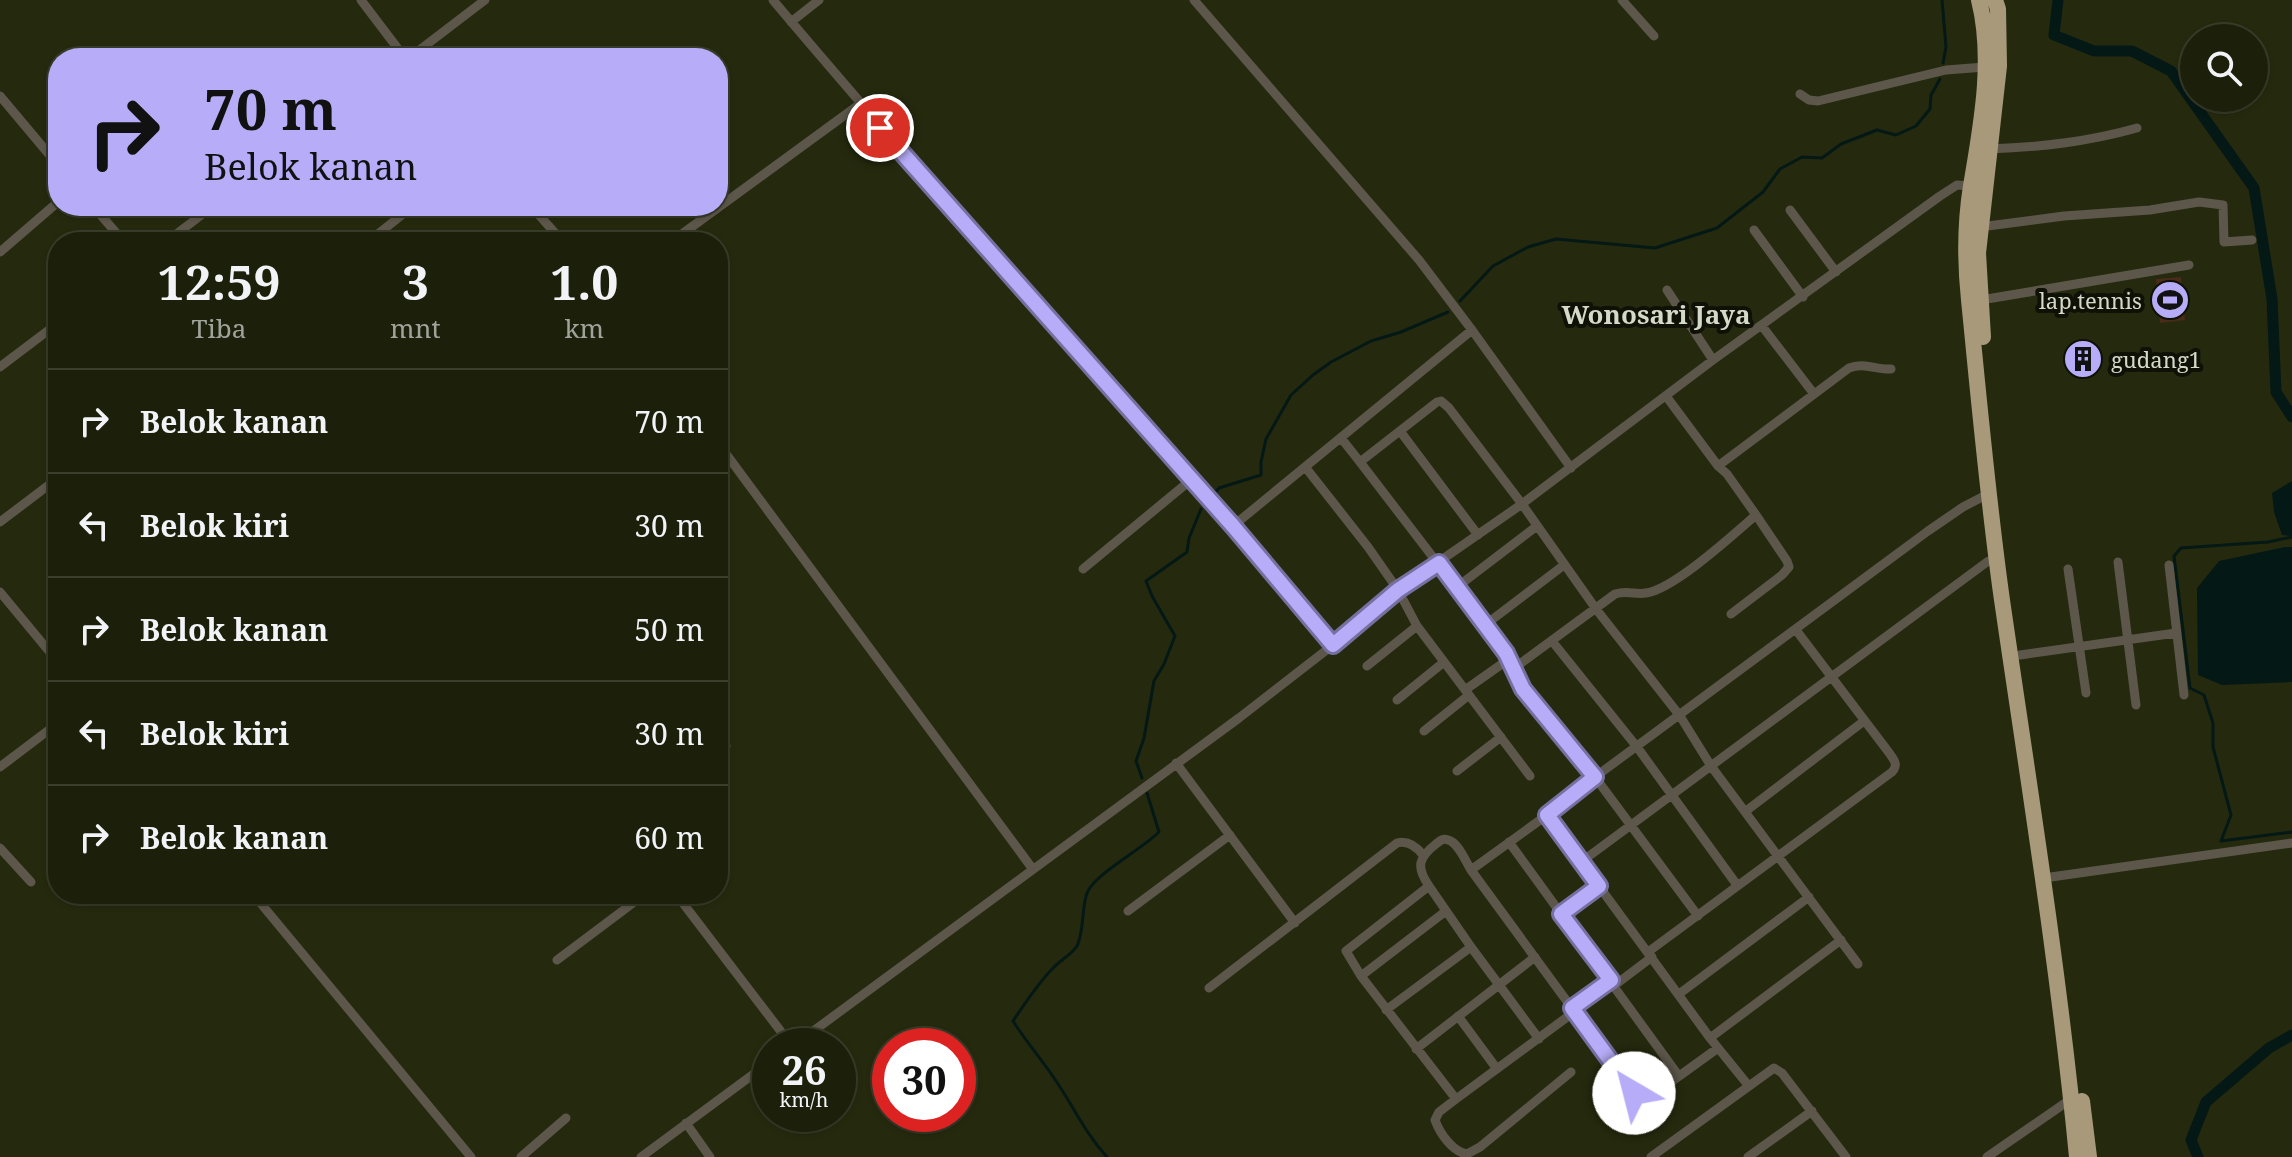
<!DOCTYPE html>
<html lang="id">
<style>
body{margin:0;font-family:"Noto Serif",serif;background:#252813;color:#f1f3f6;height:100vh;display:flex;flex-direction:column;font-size:30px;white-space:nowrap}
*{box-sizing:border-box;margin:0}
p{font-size:26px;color:#a0a39c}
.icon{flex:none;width:44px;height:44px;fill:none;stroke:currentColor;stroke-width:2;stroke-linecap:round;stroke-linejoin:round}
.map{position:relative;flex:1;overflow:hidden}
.side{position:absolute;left:48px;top:232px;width:680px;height:672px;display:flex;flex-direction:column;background:#1c200a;border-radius:32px;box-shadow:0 2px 6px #0004,0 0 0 2px #3a3e2b}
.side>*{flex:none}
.banner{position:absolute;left:48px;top:48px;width:680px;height:168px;border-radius:32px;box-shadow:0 2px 6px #0004,0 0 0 2px #3a3e2b;background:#b6acf8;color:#111;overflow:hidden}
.tools{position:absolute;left:2180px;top:24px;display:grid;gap:16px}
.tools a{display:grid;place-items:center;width:88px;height:88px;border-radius:50%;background:#1c200a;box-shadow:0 2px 6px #0004,0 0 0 2px #3a3e2b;font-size:40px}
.speed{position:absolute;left:752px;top:1028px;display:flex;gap:16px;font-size:40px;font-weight:700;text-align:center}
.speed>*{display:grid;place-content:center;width:104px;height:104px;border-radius:50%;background:#1c200a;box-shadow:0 2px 6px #0004,0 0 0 2px #3a3e2b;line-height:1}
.speed small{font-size:20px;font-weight:400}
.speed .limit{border:12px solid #d22;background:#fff;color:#111}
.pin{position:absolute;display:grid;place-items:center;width:68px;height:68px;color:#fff;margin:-34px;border:4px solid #fff;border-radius:50%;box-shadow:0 2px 8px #0007}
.me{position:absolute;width:88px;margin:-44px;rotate:323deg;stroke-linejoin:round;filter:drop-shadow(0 0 6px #0008)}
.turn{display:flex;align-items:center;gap:28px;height:168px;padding:0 24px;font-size:36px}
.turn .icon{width:104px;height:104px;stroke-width:2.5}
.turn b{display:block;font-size:56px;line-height:68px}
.eta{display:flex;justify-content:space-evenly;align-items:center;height:136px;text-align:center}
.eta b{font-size:48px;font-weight:700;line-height:56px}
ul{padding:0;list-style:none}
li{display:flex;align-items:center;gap:24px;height:104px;padding:0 24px;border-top:2px solid #3a3e2b}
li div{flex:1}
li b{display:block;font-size:30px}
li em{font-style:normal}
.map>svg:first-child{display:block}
.green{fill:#492b1a}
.water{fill:#041816}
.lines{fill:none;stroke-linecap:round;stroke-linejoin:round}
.stream{stroke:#041816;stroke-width:3}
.canal{stroke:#041816;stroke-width:11}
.street{stroke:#5d574b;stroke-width:9}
.highway{stroke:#a8997b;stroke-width:16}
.route-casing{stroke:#7670a1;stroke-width:20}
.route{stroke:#b6acf8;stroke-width:14}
.labels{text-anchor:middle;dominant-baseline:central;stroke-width:8;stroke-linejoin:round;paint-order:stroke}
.poi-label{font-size:22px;fill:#d5d9c8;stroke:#0f1106;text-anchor:end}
.quarter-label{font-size:26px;font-weight:bold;fill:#d5d9c8;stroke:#0f1106}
</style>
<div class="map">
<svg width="2292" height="1157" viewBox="0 0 2292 1157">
<rect width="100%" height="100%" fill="#252a0e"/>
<path class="green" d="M2181 277 2185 320 2160 323 2156 279Z"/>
<path class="water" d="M2292 481V536L2282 535 2274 512 2272 493Z
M2285 547H2292V682L2222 685 2198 675 2197 588 2219 561Z"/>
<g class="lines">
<path class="stream" d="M1942 0 1946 47 1943 63
M1460 301 1493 266 1528 247 1556 239 1655 248 1717 228 1763 192 1780 169 1802 157 1822 158 1841 144 1877 130 1896 135 1916 126 1930 109 1931 95 1940 79
M1211 497 1219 488 1261 475V462L1266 439 1291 395 1313 375 1331 362 1371 341 1401 332 1448 312
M2292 537 2268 542 2181 548 2174 556 2190 688 2204 695 2213 723V747L2231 815 2221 841 2292 832
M1142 778 1136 761 1144 738 1154 681 1164 664 1175 636 1152 596 1146 581 1187 552 1189 538 1201 509
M1107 1157C1084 1132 1073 1105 1054 1078 1041 1058 1026 1042 1013 1021 1026 1002 1038 983 1054 967 1061 960 1072 954 1077 946 1085 930 1081 904 1088 891 1097 873 1142 849 1159 832L1147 793"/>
<path class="canal" d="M2058 0 2054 35 2094 51H2132L2171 71 2254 188 2272 299 2276 392 2292 417
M2198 1157 2191 1140 2206 1102 2269 1048 2292 1035"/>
<path class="street" d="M361 0 405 58
M773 0C956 218 1150 427 1333 645
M1194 0 1419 260 1472 330 1571 468
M1622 0 1654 36
M791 22 819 0
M409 58 485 0
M1800 94 1809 100 1818 101 1946 70 1985 67
M0 96 58 165
M1989 149C2041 147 2087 142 2137 128
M93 206 124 242
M531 206 563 242
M1790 210 1836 272
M1980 227 2064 216 2150 210 2199 202 2223 205 2224 242 2252 240
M1754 230 1803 297
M166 242 213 206
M368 242 413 206
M671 242 860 104
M0 252 58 202
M1667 290 1713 360
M1981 300 2189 265
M1762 326 1814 394
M0 367 58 323
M1666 396 1718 466
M1400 431 1478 535
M1341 438 1360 462
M718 443 1032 868
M1306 468 1368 547 1398 590 1417 626 1530 776
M1756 515 1727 474 1718 466 1849 368C1864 362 1876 370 1891 369
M0 522 58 478
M1233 526 1472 330
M2118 562 2136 705
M2169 565 2184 695
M1083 569 1192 479
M2068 569 2086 693
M1457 587 1537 526
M0 592 58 662
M1485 625 1564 565
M1552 641 1637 747 1737 885
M2020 655 2176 633
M1367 666 1417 626
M1513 669 1615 594C1628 590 1635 595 1646 593 1674 589 1733 535 1756 515L1787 561 1789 567 1782 575 1731 614
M1465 690 1509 659
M1397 700 1444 662
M1424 731 1469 695
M718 752 726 746
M1176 763 1295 923
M0 767 58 723
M1457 771 1501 737
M1746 811 1864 721
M1547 815 1595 777 1928 531 1963 507 1990 493
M1509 842 1678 1075
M0 848 31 882
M1581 862 1987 562 1997 557
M1471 870C1466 862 1458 842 1448 840 1442 838 1440 841 1436 844 1418 858 1416 867 1429 886L1346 951 1361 976 1456 1099 1574 1012
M2051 877 2292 843
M253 894 471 1157
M676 894 792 1046
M1128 911 1230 835
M1561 914 1599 886
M1698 916 1595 777 1523 689 1506 653 1485 625 1360 462 1437 402 1441 401 1449 408 1522 504 1596 609 1680 716 1711 766 1858 964
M1471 947 1539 1039
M1648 952 1892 772C1898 765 1895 761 1890 754L1796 630
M557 960 645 894
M1361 976 1446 911
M1615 985 1652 957
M1209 988 1397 843C1408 840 1416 846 1423 855
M1679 994 1809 897
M1572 1008 1611 980
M1386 1010 1471 947 1429 886
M1458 1016 1497 1069
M1710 1038 1841 940
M793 1046 1239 718 1333 645 1398 590 1522 504 1713 360 1940 196 1957 185 1971 186
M1718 1048 1646 1100H1642L1634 1093 1471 870 1547 815 1710 1038 1748 1085
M1416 1049 1535 957
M1456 1099 1439 1112 1435 1120C1440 1134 1453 1152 1467 1154L1480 1147 1571 1072
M686 1123 710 1157
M521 1157 566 1118
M641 1157 770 1062
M1651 1157 1774 1068 1782 1073 1846 1157
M1748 1157 1812 1111
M1987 1157 2071 1099"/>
<path class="highway" d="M1979 0C1994 60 1981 126 1971 186 1965 223 1965 262 1969 300 1979 400 1988 501 2002 600 2029 786 2059 970 2077 1157
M1983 337 1978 253 1999 66 1998 9 1995 0
M2082 1101 2089 1157"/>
</g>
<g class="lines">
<g class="route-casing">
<path id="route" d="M880 128 1233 526 1333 645 1398 590 1439 563 1506 653 1523 689 1595 777 1547 815 1599 886 1561 914 1611 980 1572 1008 1634 1093"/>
</g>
<use href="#route" class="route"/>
</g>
<defs>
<g id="stadium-disc" transform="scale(2)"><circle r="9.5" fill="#b6acf8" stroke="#0f1106"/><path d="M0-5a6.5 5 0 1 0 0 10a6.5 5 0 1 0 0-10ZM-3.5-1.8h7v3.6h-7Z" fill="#111"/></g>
<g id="building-disc" transform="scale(2)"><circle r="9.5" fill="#b6acf8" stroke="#0f1106"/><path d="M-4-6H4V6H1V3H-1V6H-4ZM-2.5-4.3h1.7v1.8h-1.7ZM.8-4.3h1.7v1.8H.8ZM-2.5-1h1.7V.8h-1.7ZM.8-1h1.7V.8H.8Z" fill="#111"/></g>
</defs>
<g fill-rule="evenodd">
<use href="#stadium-disc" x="2170" y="300"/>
<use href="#building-disc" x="2083" y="359"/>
</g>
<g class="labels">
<g class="poi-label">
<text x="2142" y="300">lap.tennis</text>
<text x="2111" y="359" text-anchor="start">gudang1</text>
</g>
<g class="quarter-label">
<text x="1656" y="314">Wonosari Jaya</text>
</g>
</g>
</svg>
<div class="tools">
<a><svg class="icon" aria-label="search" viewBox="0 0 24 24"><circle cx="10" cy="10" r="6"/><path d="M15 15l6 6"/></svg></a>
</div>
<div class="speed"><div>26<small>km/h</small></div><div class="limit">30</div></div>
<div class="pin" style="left:880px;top:128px;background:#d93025"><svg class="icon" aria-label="arrive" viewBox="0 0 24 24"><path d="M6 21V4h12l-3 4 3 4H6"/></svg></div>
<svg class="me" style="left:1634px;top:1093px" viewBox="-20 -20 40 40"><circle r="19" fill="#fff"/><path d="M0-13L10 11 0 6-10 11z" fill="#b6acf8"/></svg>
<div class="banner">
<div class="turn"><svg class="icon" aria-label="right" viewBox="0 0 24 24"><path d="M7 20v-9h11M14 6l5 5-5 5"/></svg><div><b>70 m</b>Belok kanan</div></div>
</div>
<section class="side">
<div class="eta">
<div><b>12:59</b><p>Tiba</p></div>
<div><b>3</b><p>mnt</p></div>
<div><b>1.0</b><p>km</p></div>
</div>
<ul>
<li><svg class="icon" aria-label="right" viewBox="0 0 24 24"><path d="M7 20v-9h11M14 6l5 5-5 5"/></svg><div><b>Belok kanan</b></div><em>70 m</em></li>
<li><svg class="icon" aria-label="left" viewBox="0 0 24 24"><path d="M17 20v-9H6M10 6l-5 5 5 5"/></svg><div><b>Belok kiri</b></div><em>30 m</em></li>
<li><svg class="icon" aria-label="right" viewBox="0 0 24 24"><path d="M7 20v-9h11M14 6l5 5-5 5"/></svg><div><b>Belok kanan</b></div><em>50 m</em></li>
<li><svg class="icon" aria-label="left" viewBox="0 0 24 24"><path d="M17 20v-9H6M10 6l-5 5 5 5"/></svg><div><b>Belok kiri</b></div><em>30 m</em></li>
<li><svg class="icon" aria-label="right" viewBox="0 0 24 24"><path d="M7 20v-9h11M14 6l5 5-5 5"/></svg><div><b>Belok kanan</b></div><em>60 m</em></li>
</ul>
</section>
</div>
